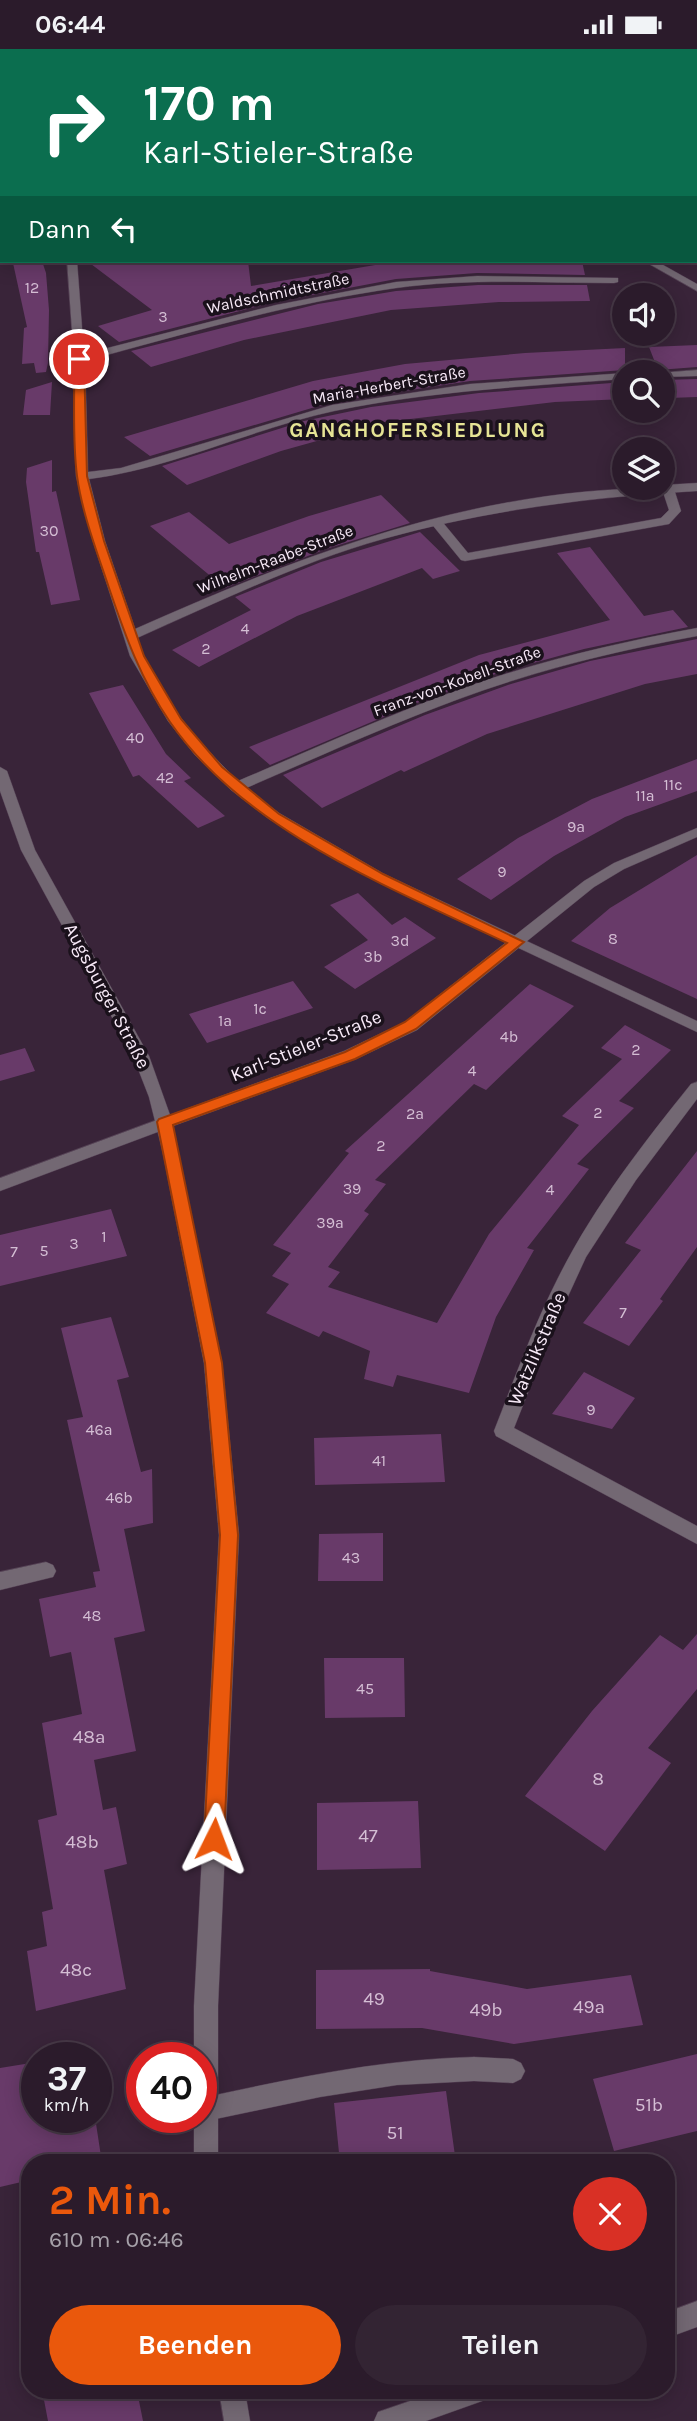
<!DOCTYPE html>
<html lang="de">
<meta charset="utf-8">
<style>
body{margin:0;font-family:Karla,sans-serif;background:#332433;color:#f1f3f6;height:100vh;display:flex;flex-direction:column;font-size:26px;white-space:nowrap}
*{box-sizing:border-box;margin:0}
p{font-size:23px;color:#a6a1a9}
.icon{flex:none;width:38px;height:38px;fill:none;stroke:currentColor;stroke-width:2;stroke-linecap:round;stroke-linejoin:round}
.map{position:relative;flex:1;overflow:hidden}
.details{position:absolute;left:21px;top:2105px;width:654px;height:245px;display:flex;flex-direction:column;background:#2b1b2b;border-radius:28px;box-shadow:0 4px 18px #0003,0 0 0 2px #473947}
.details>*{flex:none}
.banner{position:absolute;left:0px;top:0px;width:698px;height:214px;box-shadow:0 4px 18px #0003,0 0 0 2px #473947;background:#0b6e4f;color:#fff;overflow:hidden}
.buttons{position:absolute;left:612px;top:234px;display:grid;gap:14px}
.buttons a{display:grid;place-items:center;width:63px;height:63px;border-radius:50%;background:#2b1b2b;box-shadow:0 4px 18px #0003,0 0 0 2px #473947;font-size:35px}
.speed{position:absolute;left:21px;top:1993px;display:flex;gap:14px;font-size:35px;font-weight:700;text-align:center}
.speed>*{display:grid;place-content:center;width:91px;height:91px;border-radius:50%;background:#2b1b2b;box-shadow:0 4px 18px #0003,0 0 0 2px #473947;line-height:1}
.speed small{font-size:18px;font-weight:400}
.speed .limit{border:10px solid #d22;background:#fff;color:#111}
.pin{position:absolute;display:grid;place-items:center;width:60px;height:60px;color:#fff;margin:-30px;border:4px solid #fff;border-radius:50%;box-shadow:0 2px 7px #0007}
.me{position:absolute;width:77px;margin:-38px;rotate:3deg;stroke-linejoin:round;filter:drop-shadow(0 0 5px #0008)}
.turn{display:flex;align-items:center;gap:24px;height:147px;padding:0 28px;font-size:32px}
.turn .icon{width:91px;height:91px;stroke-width:2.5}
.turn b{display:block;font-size:49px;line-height:60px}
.then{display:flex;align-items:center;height:66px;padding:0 28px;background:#0003;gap:14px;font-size:26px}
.round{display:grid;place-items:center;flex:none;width:74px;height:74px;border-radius:37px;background:#332433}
.headline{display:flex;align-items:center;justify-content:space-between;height:119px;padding:0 28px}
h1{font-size:42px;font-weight:700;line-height:52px;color:#ea580c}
.button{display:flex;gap:14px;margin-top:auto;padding:14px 28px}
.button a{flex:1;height:80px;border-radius:42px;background:#ea580c;color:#fff;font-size:28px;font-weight:700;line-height:80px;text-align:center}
.button a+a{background:#332433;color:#f1f3f6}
.status{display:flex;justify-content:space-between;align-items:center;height:49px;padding:0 35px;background:#2b1b2b;direction:ltr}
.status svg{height:19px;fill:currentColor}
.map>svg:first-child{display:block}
.building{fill:#683a69}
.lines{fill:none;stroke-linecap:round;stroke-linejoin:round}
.service-casing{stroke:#544054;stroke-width:1}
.minor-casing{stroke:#544054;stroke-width:1}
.tertiary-casing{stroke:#544054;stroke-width:1}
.service{fill:#736873;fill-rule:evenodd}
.minor{fill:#736873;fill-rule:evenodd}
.tertiary{fill:#736873;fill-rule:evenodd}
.route{fill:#ea580c;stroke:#983908;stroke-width:2}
.labels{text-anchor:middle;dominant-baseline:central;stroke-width:7;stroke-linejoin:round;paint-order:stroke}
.number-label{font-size:16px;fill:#d4bed4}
.far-street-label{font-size:16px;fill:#f8eaf8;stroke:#1a111b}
.street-label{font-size:19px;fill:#f8eaf8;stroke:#1a111b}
.near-number-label{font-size:19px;fill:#d4bed4}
.far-district-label{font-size:21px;font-weight:bold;letter-spacing:2px;fill:#e6e495;stroke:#1a111b}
</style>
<div class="status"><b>06:44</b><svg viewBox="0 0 49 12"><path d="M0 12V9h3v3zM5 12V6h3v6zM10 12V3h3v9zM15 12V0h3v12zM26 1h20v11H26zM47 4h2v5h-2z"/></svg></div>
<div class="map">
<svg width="697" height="2372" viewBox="0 0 697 2372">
<rect width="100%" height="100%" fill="#392439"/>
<path class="building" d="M42 212 46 224 49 261 48 314 46 323 36 324 34 314 22 315 24 279 27 278 13 214Z
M87 212H248L251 237 387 214 428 212H582L585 226 477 224 396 230 275 253 119 293 98 277 152 261Z
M478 236H587L590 252 499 253 391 261 244 291 151 318 131 302 318 255 396 242Z
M697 296V318L658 321 649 298Z
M625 299V321L470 332 332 353 150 407 124 388 313 332 405 315 525 304Z
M697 330V348L669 349 663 331Z
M52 333 50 366H23L26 341Z
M625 333V350L555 353 385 373 281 402 187 436 162 417 304 372 371 358 479 344Z
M52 411V443L56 442 80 551 51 556 39 503H36L26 433 27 419Z
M381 446 410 474 326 500 225 539 150 477 189 463 229 495 309 467Z
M420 483 460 522 433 530 422 519 297 567 199 618 172 601 251 561 235 548 321 513Z
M590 498 644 567 673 561 688 578 584 600 501 623 414 655 270 716 249 698 479 606 610 571 557 504Z
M697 590V625L645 635 487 685 404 723 401 721 322 759 283 726 425 666 511 635 590 612Z
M123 636 166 705 191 729 184 732 225 767 198 779 139 726 133 728 89 644Z
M697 710V742L625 768 554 807 491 851 457 830 518 789 592 750Z
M697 806V950L571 892 610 859Z
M358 844 392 876 405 868 436 889 355 940 324 918 368 891 330 856Z
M293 932 313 959 207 994 189 965Z
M530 935 574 957 486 1041 474 1035 375 1131 386 1135 364 1162 369 1165 328 1218 340 1223 328 1238 437 1274 489 1185 579 1076 562 1067 622 1010 601 999 625 976 671 1001 619 1052 634 1059 577 1115 589 1120 527 1199 534 1201 496 1268 469 1344 397 1326 393 1338 364 1330 370 1302 323 1282 319 1288 266 1264 289 1235 272 1227 291 1204 273 1196 349 1104 345 1102Z
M25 999 35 1022 0 1032V1006Z
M697 1102V1198L660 1250 663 1252 629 1297 583 1274 641 1201 625 1194Z
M111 1160 127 1207 0 1237V1186Z
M111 1268 129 1328 117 1331 141 1423 152 1420 153 1474 124 1480 145 1582 114 1589 136 1702 94 1711 103 1761 116 1758 127 1815 104 1821 126 1940 36 1962 27 1902 47 1897 42 1863 53 1860 38 1771 57 1766 42 1674 82 1665 71 1603 50 1608 39 1550 96 1538 93 1523 100 1522 67 1371 83 1368 61 1279Z
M584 1323 635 1349 612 1380 552 1365Z
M441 1385 445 1433 315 1436 314 1389Z
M383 1484V1532H318L319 1485Z
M697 1585V1640L648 1699 671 1714 605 1802 525 1747 592 1662 660 1586 683 1601Z
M324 1609H404L405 1668 325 1669Z
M418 1752 421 1819 317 1821V1754Z
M430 1920V1922L527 1940 631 1926 643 1976 514 1995 422 1979 316 1980V1921Z
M697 2005V2082L614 2102 593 2030Z
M37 2013V2068H95L102 2114H30V2131L0 2138V2019Z
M446 2042 456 2114H340L334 2054Z
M74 2342H137L143 2372H48L44 2351Z"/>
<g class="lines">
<g class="service-casing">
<path id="service" d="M668 436 674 440 681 462 669 475 465 512 461 511 430 473 440 470 468 504 661 469 669 461 662 440Z"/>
</g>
<g class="minor-casing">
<path id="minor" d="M630 0H641L642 2H631Z
M696 25H697V31H696Z
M0 111 2 112V119L0 118Z
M696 126H697V132H696Z
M67 212H77L84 305 276 256 396 233 477 227 618 229V233L614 234C542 234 468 229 396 239 290 254 187 284 85 312L88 423 121 419 332 356 470 335 625 324V330C528 337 430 342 334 362 251 380 173 419 89 430L105 492 135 580C304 505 475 439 663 439V436L697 434V442C591 448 486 461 383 490 298 514 218 553 137 589 156 645 196 691 238 732 316 699 394 663 475 635 547 610 622 593 697 579V587C625 600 554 617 484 641 403 669 325 705 246 739L279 764 384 825 697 972V983L374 831 269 770 231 741 195 706 168 672 130 607 93 492 76 427 74 310Z
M697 321V327L663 328V324H658Z
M697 1033V1050L636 1131 586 1208 553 1280 514 1379 697 1477V1495L496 1387 494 1382C514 1331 533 1278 558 1229 593 1159 642 1096 691 1035Z
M165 1068 173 1074 171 1078 0 1142V1129Z
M46 1513 53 1516 56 1522 53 1528 0 1541V1523Z
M474 2008 513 2010 521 2014 525 2022 521 2030 513 2034 474 2032 397 2036 320 2048 206 2072 197 2068H201V2050L206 2048C295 2029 383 2010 474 2008Z
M697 2252V2278L667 2289V2263Z
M439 2342H489L485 2351 426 2372H374L378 2363Z"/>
</g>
<g class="tertiary-casing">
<path id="tertiary" d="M201 0H213L200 2Z
M269 0H279L280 2H270Z
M0 74H2V80H0Z
M644 212H656L697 235V242Z
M0 718 7 722 35 801 149 1007 170 1066 344 1002 405 973 584 832 614 814 697 779V788L624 820 594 838 417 981 356 1010 173 1077 222 1314 239 1486 218 1957V2114H194V2068H201V2009H194V1957L219 1486 204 1314 163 1104 149 1048 133 1007 21 801 0 742Z
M219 2342H245L250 2372H224Z"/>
</g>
<use href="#service" class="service"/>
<use href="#minor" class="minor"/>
<use href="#tertiary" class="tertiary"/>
</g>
<path class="route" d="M79 307 84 310 87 427 104 492 144 607 181 670 222 718 279 765 383 825 524 893 416 980 355 1010 173 1076 222 1314 238 1486 224 1790 221 1797 214 1800 207 1797 204 1790 220 1486 205 1314 157 1073 159 1070 345 1003 405 973 507 894C391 839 245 782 170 673 141 631 125 586 109 539 97 503 82 464 77 427 72 389 75 348 74 310Z"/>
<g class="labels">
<g class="number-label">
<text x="32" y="238">12</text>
<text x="163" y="267">3</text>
<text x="49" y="481">30</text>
<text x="245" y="579">4</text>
<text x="206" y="599">2</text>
<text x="135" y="688">40</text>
<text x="165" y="728">42</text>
<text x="673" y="735">11c</text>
<text x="645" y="746">11a</text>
<text x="576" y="777">9a</text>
<text x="502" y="822">9</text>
<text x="613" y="889">8</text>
<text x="400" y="891">3d</text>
<text x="373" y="907">3b</text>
<text x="260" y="959">1c</text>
<text x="225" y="971">1a</text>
<text x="509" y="987">4b</text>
<text x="636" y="1000">2</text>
<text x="472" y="1021">4</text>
<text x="598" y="1063">2</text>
<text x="415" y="1064">2a</text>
<text x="381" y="1096">2</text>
<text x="352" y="1139">39</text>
<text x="550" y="1140">4</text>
<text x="330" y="1173">39a</text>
<text x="104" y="1187">1</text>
<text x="74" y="1194">3</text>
<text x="44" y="1201">5</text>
<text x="14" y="1202">7</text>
<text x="623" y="1263">7</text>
<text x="591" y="1360">9</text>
<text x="99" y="1380">46a</text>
<text x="379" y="1411">41</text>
<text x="119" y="1448">46b</text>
<text x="351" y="1508">43</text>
<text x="92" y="1566">48</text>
<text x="365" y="1639">45</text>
</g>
<g class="far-street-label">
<text transform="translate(278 244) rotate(-12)">Waldschmidtstraße</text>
<text transform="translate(389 336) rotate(-10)">Maria-Herbert-Straße</text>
<text transform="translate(275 510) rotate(-21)">Wilhelm-Raabe-Straße</text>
<text transform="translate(457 632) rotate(-20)">Franz-von-Kobell-Straße</text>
</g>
<g class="street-label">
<text transform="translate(107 947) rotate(62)">Augsburger Straße</text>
<text transform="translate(306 997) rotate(-22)">Karl-Stieler-Straße</text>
<text transform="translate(537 1300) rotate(-67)">Watzlikstraße</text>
</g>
<g class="near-number-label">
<text x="89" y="1688">48a</text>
<text x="598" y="1730">8</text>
<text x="368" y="1787">47</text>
<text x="82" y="1793">48b</text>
<text x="76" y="1921">48c</text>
<text x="374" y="1950">49</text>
<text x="589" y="1958">49a</text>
<text x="486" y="1961">49b</text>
<text x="649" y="2056">51b</text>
<text x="395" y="2084">51</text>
</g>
<g class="far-district-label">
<text x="418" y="381">GANGHOFERSIEDLUNG</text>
</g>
</g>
</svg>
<div class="buttons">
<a><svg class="icon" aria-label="sound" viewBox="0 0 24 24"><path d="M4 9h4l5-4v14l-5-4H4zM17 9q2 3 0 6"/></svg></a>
<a><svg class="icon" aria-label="search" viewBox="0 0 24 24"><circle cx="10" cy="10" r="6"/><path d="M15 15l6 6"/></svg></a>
<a><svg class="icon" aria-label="layers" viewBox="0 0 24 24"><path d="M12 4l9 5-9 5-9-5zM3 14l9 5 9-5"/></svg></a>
</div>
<div class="speed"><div>37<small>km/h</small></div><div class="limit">40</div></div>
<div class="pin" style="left:79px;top:310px;background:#d93025"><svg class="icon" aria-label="arrive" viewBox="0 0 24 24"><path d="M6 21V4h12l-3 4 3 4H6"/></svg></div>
<svg class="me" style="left:214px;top:1790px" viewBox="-20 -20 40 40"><path d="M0-17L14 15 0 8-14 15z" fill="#ea580c" stroke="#fff" stroke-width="4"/></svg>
<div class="banner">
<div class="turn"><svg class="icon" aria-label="right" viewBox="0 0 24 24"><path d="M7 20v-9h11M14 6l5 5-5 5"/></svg><div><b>170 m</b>Karl-Stieler-Straße</div></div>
<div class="then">Dann<svg class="icon" aria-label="left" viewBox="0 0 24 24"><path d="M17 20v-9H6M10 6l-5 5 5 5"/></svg></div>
</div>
<section class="details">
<div class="headline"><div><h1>2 Min.</h1><p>610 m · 06:46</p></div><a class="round" style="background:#d93025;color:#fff"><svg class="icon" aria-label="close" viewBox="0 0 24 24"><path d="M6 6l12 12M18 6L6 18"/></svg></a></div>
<div class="button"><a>Beenden</a><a>Teilen</a></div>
</section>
</div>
